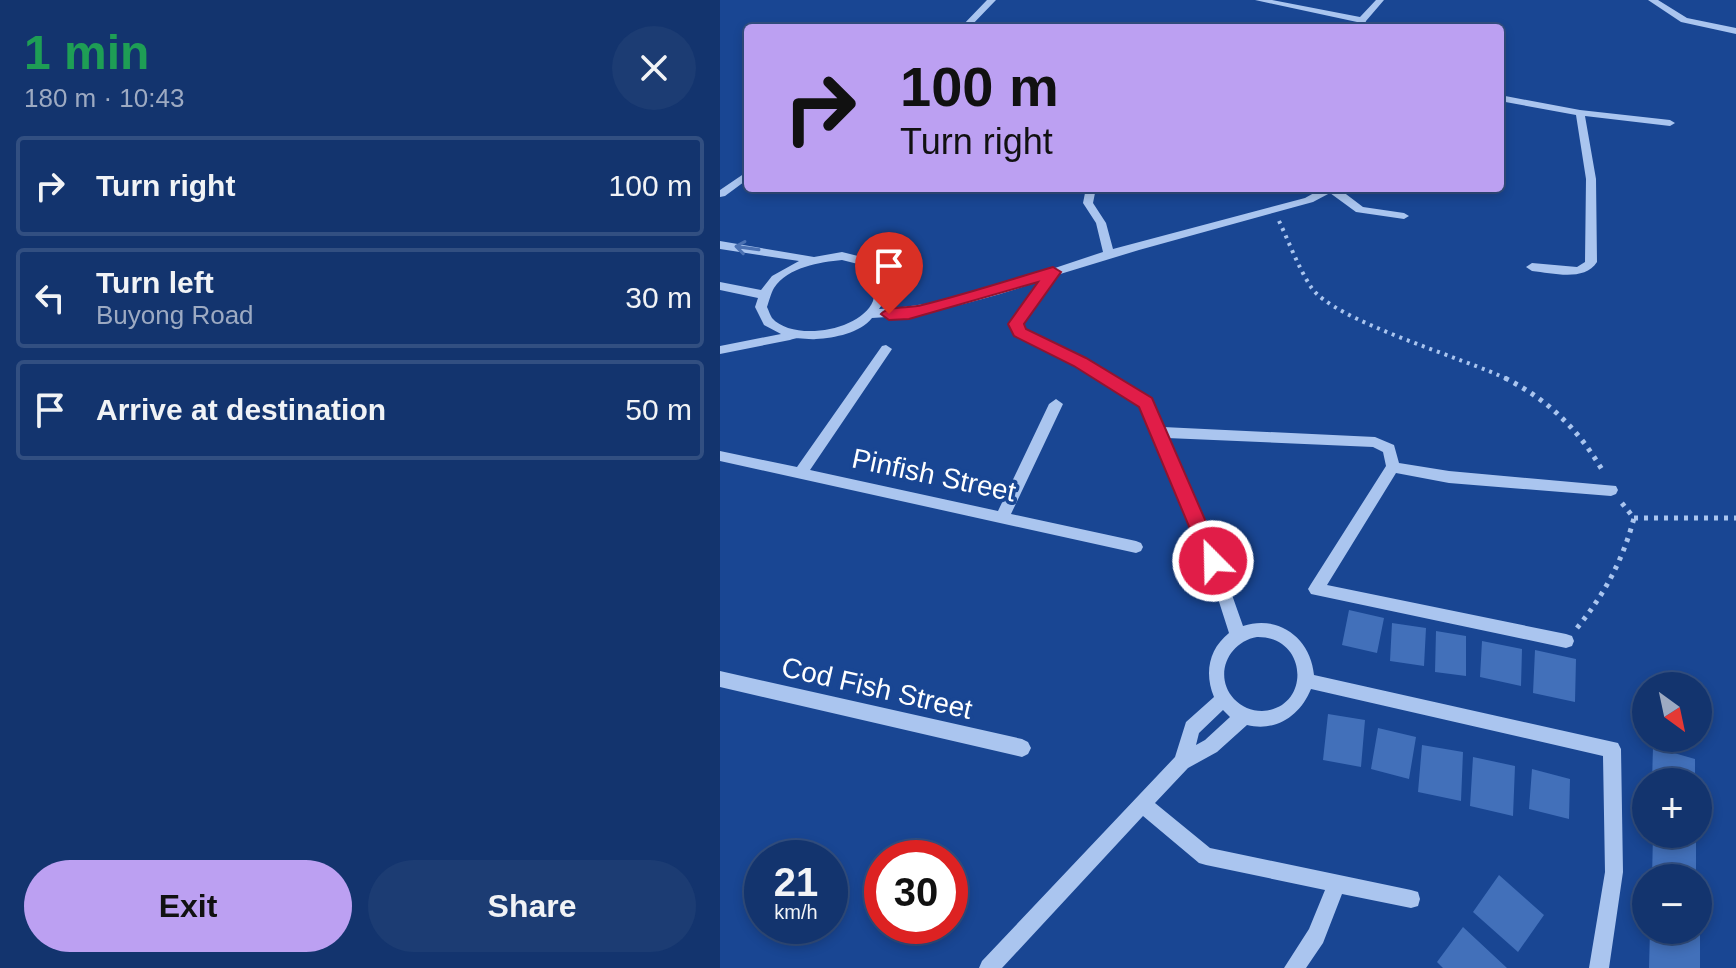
<!DOCTYPE html>
<meta charset="utf-8">
<style>
body{margin:0;font-family:Helvetica,sans-serif;background:#1c3c73;color:#f1f3f6;height:100vh;display:flex;flex-direction:column;font-size:30px;white-space:nowrap}
*{box-sizing:border-box;margin:0}
p{font-size:26px;color:#9daac2}
.icon{flex:none;width:44px;height:44px;fill:none;stroke:currentColor;stroke-width:2;stroke-linecap:round;stroke-linejoin:round}
.map{position:relative;flex:1;overflow:hidden}
.drawer{display:flex;flex-direction:column;background:#13346e;width:720px}
.drawer>*{flex:none}
.top-card{position:absolute;left:24px;top:24px;width:760px;height:168px;border-radius:8px;box-shadow:0 4px 12px #0003,0 0 0 2px #324f81;background:#bca0f2;color:#111;overflow:hidden}
.needle{width:52px;rotate:147deg}
.fabs{position:absolute;left:912px;top:672px;display:grid;gap:16px}
.fabs a{display:grid;place-items:center;width:80px;height:80px;border-radius:50%;background:#13346e;box-shadow:0 4px 12px #0003,0 0 0 2px #324f81;font-size:40px}
.speed{position:absolute;left:24px;top:840px;display:flex;gap:16px;font-size:40px;font-weight:700;text-align:center}
.speed>*{display:grid;place-content:center;width:104px;height:104px;border-radius:50%;background:#13346e;box-shadow:0 4px 12px #0003,0 0 0 2px #324f81;line-height:1}
.speed small{font-size:20px;font-weight:400}
.speed .limit{border:12px solid #d22;background:#fff;color:#111}
.pin{position:absolute;display:grid;place-items:center;width:68px;height:68px;color:#fff;margin:-82px -34px;border-radius:50% 50% 50% 0;rotate:-45deg;box-shadow:0 0 8px #0007}
.pin .icon{rotate:45deg}
.me{position:absolute;width:88px;margin:-44px;rotate:337deg;stroke-linejoin:round;filter:drop-shadow(0 0 6px #0008)}
.turn{display:flex;align-items:center;gap:28px;height:168px;padding:0 24px;font-size:36px}
.turn .icon{width:104px;height:104px;stroke-width:2.5}
.turn b{display:block;font-size:56px;line-height:68px}
.round{display:grid;place-items:center;flex:none;width:84px;height:84px;border-radius:42px;background:#1c3c73}
.headline{display:flex;align-items:center;justify-content:space-between;height:136px;padding:0 24px}
h1{font-size:48px;font-weight:700;line-height:60px;color:#1e9e55}
.primary-button{display:flex;gap:16px;margin-top:auto;padding:16px 24px}
.primary-button a{flex:1;height:92px;border-radius:48px;background:#bca0f2;color:#111;font-size:32px;font-weight:700;line-height:92px;text-align:center}
.primary-button a+a{background:#1c3c73;color:#f1f3f6}
ul{padding:0;list-style:none}
li{display:flex;align-items:center;gap:24px;height:100px;margin:0 16px 12px;padding:0 8px;border:4px solid #324f81;border-radius:8px}
li div{flex:1}
li b{display:block;font-size:30px}
li em{font-style:normal}
main{display:flex;flex:1;min-height:0}
.map>svg:first-child{display:block}
.building{fill:#4270ba}
.lines{fill:none;stroke-linecap:round;stroke-linejoin:round}
.path-far1{stroke:#aac5ef;stroke-width:4;stroke-dasharray:3 5;stroke-linecap:butt}
.path{stroke:#aac5ef;stroke-width:5;stroke-dasharray:4 6;stroke-linecap:butt}
.minor{fill:#aac5ef;fill-rule:evenodd}
.oneway{stroke:#4c72b3}
.route{fill:#e11d48;stroke:#92132f;stroke-width:2}
.labels{text-anchor:middle;dominant-baseline:central;stroke-width:7;stroke-linejoin:round;paint-order:stroke}
.street-label{font-size:28px;fill:#fff;stroke:#194693}
</style>
<main>
<section class="drawer">
<div class="headline"><div><h1>1 min</h1><p>180 m · 10:43</p></div><a class="round"><svg class="icon" aria-label="close" viewBox="0 0 24 24"><path d="M6 6l12 12M18 6L6 18"/></svg></a></div>
<ul>
<li><svg class="icon" aria-label="right" viewBox="0 0 24 24"><path d="M7 20v-9h11M14 6l5 5-5 5"/></svg><div><b>Turn right</b></div><em>100 m</em></li>
<li><svg class="icon" aria-label="left" viewBox="0 0 24 24"><path d="M17 20v-9H6M10 6l-5 5 5 5"/></svg><div><b>Turn left</b><p>Buyong Road</p></div><em>30 m</em></li>
<li><svg class="icon" aria-label="arrive" viewBox="0 0 24 24"><path d="M6 21V4h12l-3 4 3 4H6"/></svg><div><b>Arrive at destination</b></div><em>50 m</em></li>
</ul>
<div class="primary-button"><a>Exit</a><a>Share</a></div>
</section>
<div class="map">
<svg width="1016" height="968" viewBox="0 0 1016 968">
<rect width="100%" height="100%" fill="#194693"/>
<path class="building" d="M629 610 664 618 657 653 622 645Z
M672 623 706 628 704 666 670 661Z
M716 631 746 636V676L715 672Z
M762 641 802 649 801 686 760 677Z
M815 650 856 659 855 702 813 693Z
M608 714 645 720 641 767 603 760Z
M658 728 696 737 689 779 651 769Z
M702 745 743 752 741 801 698 792Z
M933 747 975 759V782H932Z
M753 757 795 766 793 816 750 806Z
M812 769 850 779 849 819 809 809Z
M933 834H976V878H932Z
M779 875 824 915 798 952 753 912Z
M743 927 787 968H723L717 962Z
M930 930H980V968H929Z"/>
<g class="lines">
<path class="path-far1" d="M559 221C569 242 578 267 591 287 613 321 745 358 789 380"/>
<path class="path" d="M785 378C830 401 859 430 884 473
M914 518H1016
M857 628C884 595 903 560 914 518L901 502"/>
<path class="minor" d="M267 0H276L249 28H240Z
M535 0H552L640 17 656 0H664L646 21 644 28H636L637 22Z
M928 0H938L967 18 1016 28V34L961 22Z
M780 95 860 110 950 120 955 123 950 126 865 116 876 179 877 262C864 282 833 273 812 271L806 267 812 263 857 267 865 262 866 179 856 115 780 101Z
M28 171V179L5 196 0 197V190Z
M366 188H376L373 203 386 223 393 249 585 198 603 188H618L643 207 684 213 689 216 684 219 636 212 610 193 593 202 419 250 337 275 302 324 304 329 364 359 431 400 443 427 655 437 674 445 679 463 729 471 896 486 898 490 896 494 891 496 729 483 676 473 607 585 846 634 852 636 854 641 852 646 846 648 591 594 588 589 591 584 666 466 663 452 653 447 447 438 500 561 523 626C558 614 591 638 594 675L898 743 901 749 903 872 889 968H869L885 872 883 756 591 689C580 716 556 732 527 725L497 752 468 768 435 803 490 848 691 890 698 892 700 899 698 906 691 908 622 894 603 943 586 968H564L589 929 605 890 486 865 479 863 423 816 282 968H259L262 961 455 757 466 722 494 697C484 673 489 649 509 633L486 561 421 406 356 365 295 335 290 324 321 281C266 299 211 315 152 318 140 333 115 338 96 339 86 340 78 336 70 340L0 354V346L61 334 44 325 35 307 38 298 0 290V282L41 290 52 276 79 261 0 249V241L94 257 122 252 150 259 166 275 164 302 159 309C237 305 309 276 383 252L376 223 363 203ZM122 260 142 265 154 276C154 283 155 295 153 301 141 331 73 342 52 318 50 315 49 311 47 307 49 301 51 293 54 288 68 267 100 262 122 260ZM537 637C589 636 591 709 542 711 531 711 522 707 514 699 493 676 508 642 537 637ZM503 710 510 717 485 740 476 745 479 733Z
M166 345 172 349 170 352 90 470 278 511 329 404 336 399 343 404 291 514 416 541 421 543 423 547 421 551 416 553 0 461V451L77 467 162 346Z
M0 671 302 739 308 742 311 748 308 754 302 757 0 687Z"/>
</g>
<defs><path id="oneway-shaft" d="M-6 0H5M1.5-3L5.5 0L1.5 3" fill="none" stroke-width="1.6" stroke-linecap="round" stroke-linejoin="round" transform="scale(2)"/></defs>
<use class="oneway" href="#oneway-shaft" transform="translate(27 248) rotate(-172)"/>
<path class="route" d="M333 267 341 272 304 324 306 329 366 358 432 398 503 561 500 567H486L419 407 354 366 294 336 288 324 318 282 189 319 169 320 161 314C169 305 189 309 202 305 246 294 289 280 333 267Z"/>
<g class="labels">
<g class="street-label">
<text transform="translate(214 475) rotate(12)">Pinfish Street</text>
<text transform="translate(157 688) rotate(13)">Cod Fish Street</text>
</g>
</g>
</svg>
<div class="fabs">
<a><svg class="needle" viewBox="-14 -14 28 28"><path d="M0-13l5 13h-10z" fill="#e53935"/><path d="M0 13l5-13h-10z" fill="#9daac2"/></svg></a>
<a>+</a>
<a>−</a>
</div>
<div class="speed"><div>21<small>km/h</small></div><div class="limit">30</div></div>
<div class="pin" style="left:169px;top:314px;background:#d93025"><svg class="icon" aria-label="arrive" viewBox="0 0 24 24"><path d="M6 21V4h12l-3 4 3 4H6"/></svg></div>
<svg class="me" style="left:493px;top:561px" viewBox="-20 -20 40 40"><circle r="17" fill="#e11d48" stroke="#fff" stroke-width="3"/><path d="M0-11L8 9 0 5-8 9z" fill="#fff"/></svg>
<div class="top-card">
<div class="turn"><svg class="icon" aria-label="right" viewBox="0 0 24 24"><path d="M7 20v-9h11M14 6l5 5-5 5"/></svg><div><b>100 m</b>Turn right</div></div>
</div>
</div>
</main>
